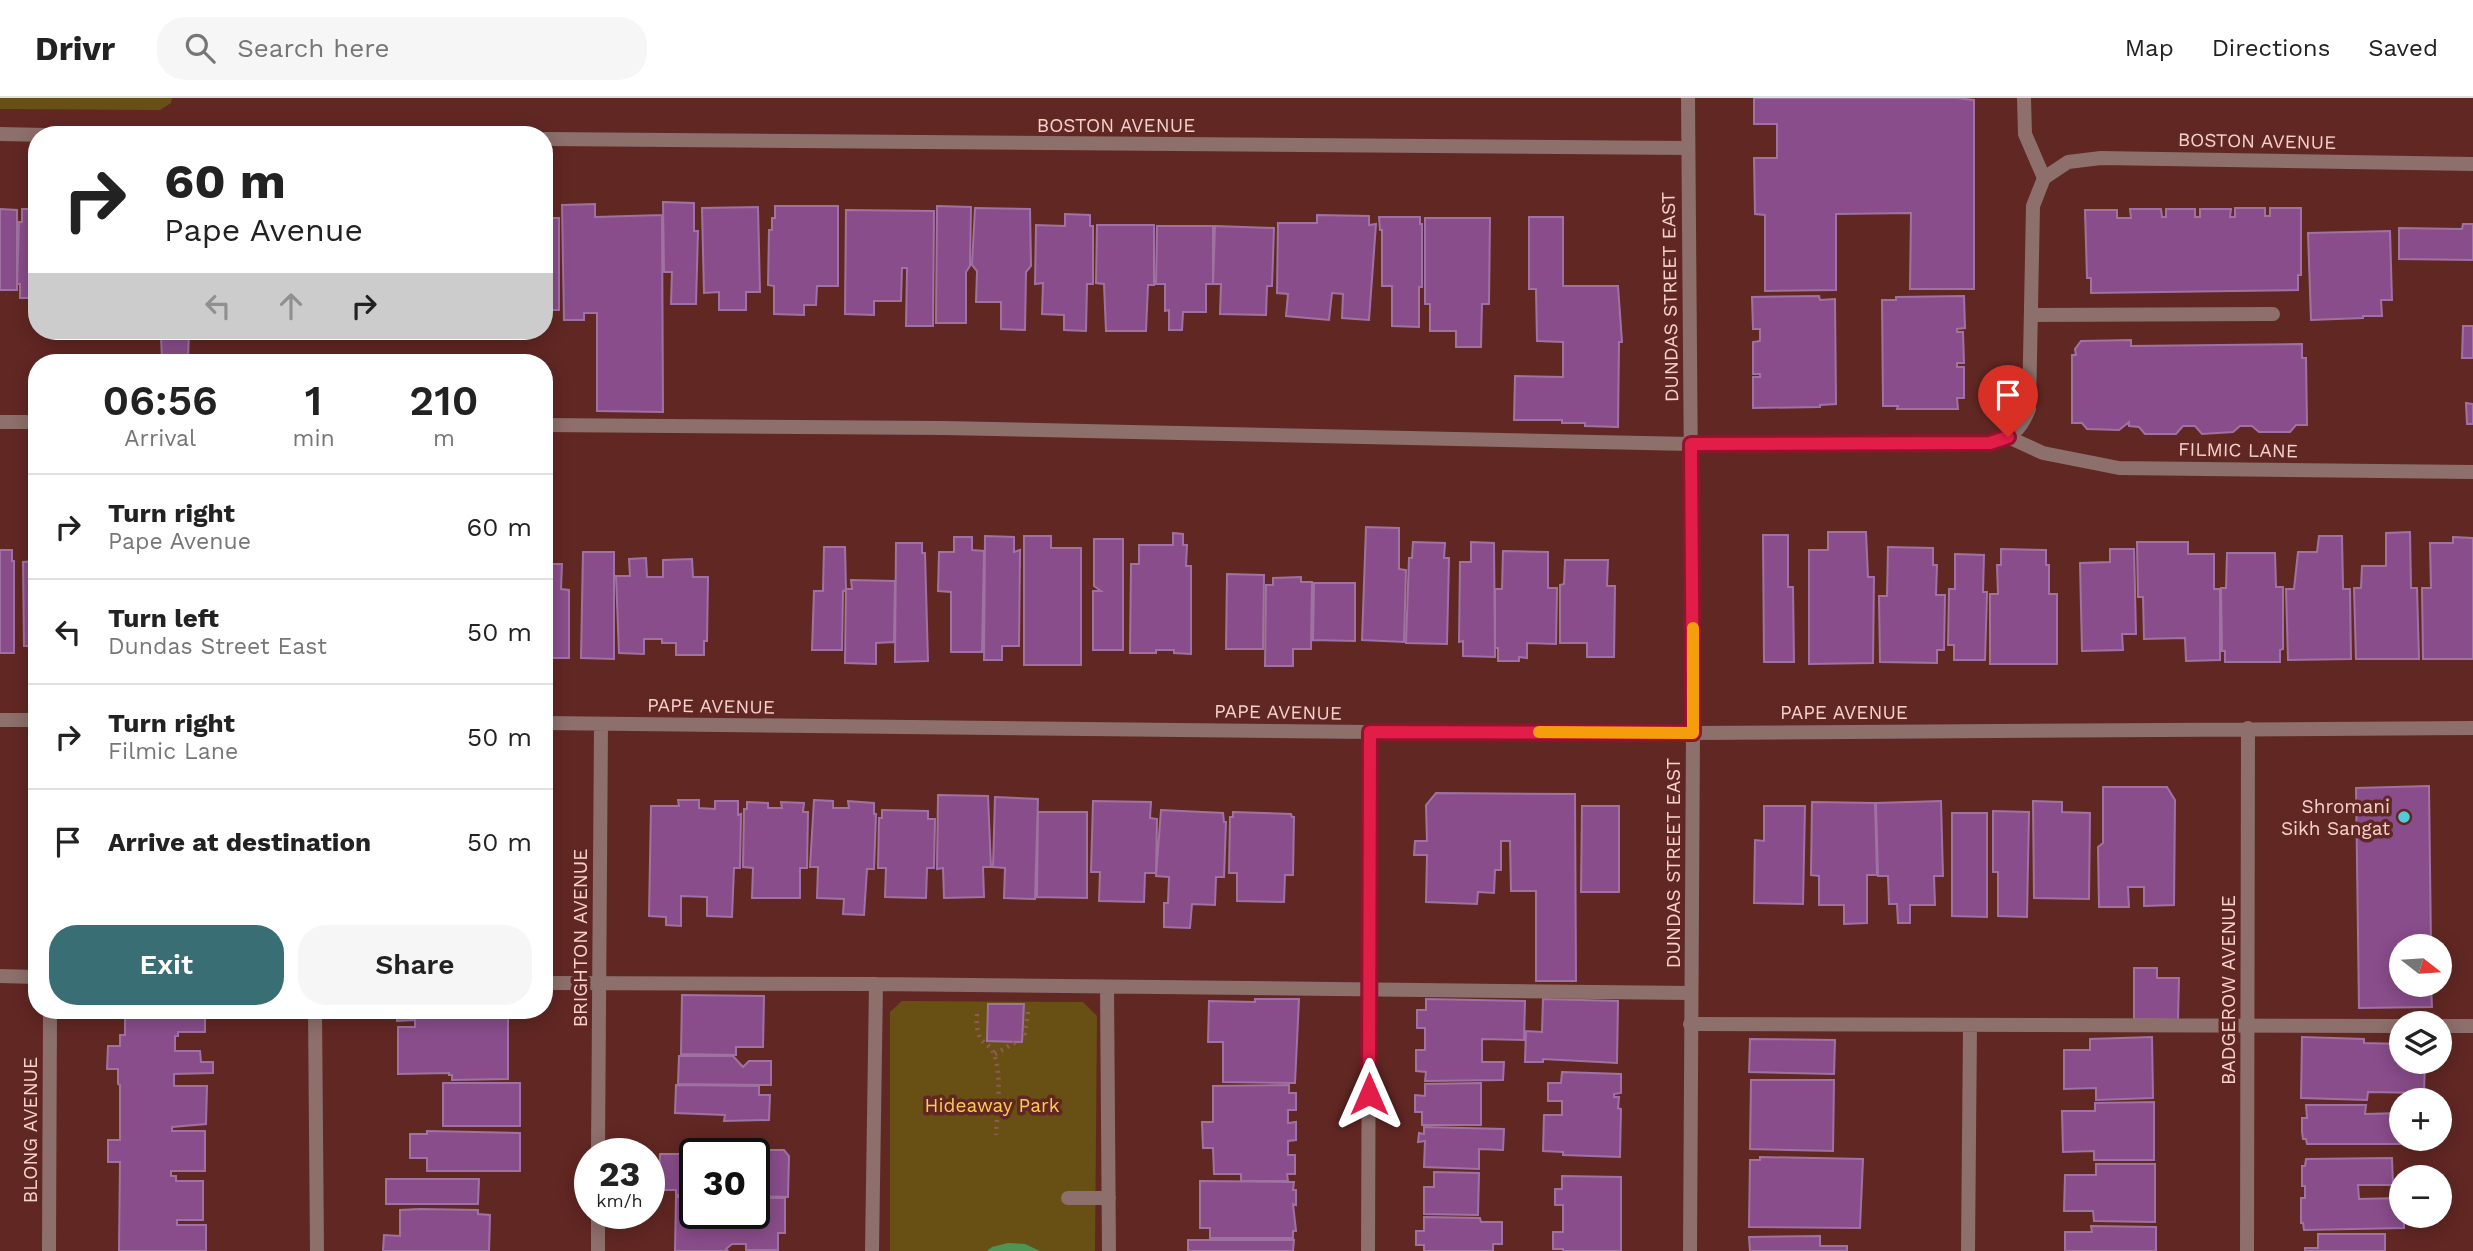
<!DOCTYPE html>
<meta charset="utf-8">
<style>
body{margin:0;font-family:"Work Sans",sans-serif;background:#f6f6f6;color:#222;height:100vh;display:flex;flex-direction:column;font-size:26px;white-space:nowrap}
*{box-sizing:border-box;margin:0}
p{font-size:23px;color:#767676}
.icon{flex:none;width:38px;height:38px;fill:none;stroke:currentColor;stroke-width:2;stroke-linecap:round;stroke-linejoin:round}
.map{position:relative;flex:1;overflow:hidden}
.details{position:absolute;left:28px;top:256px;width:525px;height:665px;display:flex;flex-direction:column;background:#fff;border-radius:28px;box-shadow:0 4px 18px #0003}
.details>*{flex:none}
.guide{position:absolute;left:28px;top:28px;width:525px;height:214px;border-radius:28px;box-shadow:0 4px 18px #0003;background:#fff;color:#222;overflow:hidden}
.needle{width:46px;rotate:107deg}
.fabs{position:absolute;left:2389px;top:836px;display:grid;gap:14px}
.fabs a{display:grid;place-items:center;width:63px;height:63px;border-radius:50%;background:#fff;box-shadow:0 4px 18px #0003;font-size:35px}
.speed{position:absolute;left:574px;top:1040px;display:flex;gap:14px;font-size:35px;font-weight:700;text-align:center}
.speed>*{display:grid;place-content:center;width:91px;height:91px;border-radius:50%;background:#fff;box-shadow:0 4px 18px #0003;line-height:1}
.speed small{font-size:18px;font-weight:400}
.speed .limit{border:4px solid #111;border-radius:10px;background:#fff;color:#111}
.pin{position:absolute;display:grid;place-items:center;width:60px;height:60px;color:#fff;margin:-72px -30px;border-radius:50% 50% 50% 0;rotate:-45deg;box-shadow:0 0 7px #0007}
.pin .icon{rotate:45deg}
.me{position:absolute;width:77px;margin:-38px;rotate:0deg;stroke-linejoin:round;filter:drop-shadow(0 0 5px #0008)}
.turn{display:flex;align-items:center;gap:24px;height:147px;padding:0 21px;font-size:32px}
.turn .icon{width:91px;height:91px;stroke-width:2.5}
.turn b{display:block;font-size:49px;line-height:60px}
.lanes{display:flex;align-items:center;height:66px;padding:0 21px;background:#0003;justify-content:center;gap:35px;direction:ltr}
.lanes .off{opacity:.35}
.eta{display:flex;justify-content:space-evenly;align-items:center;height:119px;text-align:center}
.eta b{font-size:42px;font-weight:600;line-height:49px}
.button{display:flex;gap:14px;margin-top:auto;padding:14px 21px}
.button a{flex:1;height:80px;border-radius:28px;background:#386e74;color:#fff;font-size:28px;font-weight:600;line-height:80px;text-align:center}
.button a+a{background:#f6f6f6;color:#222}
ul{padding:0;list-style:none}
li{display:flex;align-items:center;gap:21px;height:105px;padding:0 21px;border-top:2px solid #e0e0e0}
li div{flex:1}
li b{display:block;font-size:26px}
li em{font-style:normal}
header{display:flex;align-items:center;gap:42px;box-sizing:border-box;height:98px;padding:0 35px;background:#fff;border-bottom:2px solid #e0e0e0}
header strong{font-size:33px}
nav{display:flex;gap:38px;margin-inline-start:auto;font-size:24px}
.search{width:490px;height:63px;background:#f6f6f6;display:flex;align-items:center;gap:18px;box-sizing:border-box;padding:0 24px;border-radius:28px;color:#767676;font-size:26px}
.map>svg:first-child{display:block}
.green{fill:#685014}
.water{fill:#4f9455}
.building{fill:#894d8b;stroke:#a072a1;stroke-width:2}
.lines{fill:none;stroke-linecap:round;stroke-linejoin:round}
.path{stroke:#8f5b57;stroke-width:4.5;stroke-dasharray:2 5;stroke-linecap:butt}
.service{stroke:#8d6f6b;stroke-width:14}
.minor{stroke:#8d6f6b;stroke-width:14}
.tertiary{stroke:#8d6f6b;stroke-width:14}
.route-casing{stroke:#92132f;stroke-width:18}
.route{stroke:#e11d48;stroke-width:12}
.slow{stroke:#f59e0b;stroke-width:12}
.poi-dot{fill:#52cbd9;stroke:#612723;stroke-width:2.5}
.labels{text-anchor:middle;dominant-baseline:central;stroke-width:7;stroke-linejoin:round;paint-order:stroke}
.street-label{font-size:19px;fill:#f7d1cc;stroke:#612723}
.poi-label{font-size:19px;fill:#f7d1cc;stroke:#612723;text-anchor:end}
.park-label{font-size:19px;fill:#ffcc53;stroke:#612723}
</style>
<header>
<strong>Drivr</strong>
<div class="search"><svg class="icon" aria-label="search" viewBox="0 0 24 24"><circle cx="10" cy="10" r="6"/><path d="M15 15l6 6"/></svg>Search here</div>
<nav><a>Map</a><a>Directions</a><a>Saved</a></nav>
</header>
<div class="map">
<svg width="2473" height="1153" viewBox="0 0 2473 1153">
<rect width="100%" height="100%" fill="#612723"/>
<path class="green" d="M0 0H172L171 5 160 12 0 11Z
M902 903 1083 904 1097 918 1095 1153H890V914Z"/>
<path class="water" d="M1008 1145 1025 1146 1040 1153H987L992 1149Z"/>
<path class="building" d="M1754 0H1957L1974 2V191H1910L1911 115 1836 116V192L1765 193V117L1755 116 1754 60H1777V26H1754Z
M663 104 694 105V133H698L696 206H671L672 174H664Z
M595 106V119L662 117 663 314 597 313V215H584V222H564L562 107Z
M775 108H838V188H817L816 207H804V217L774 216V188L768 187 769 132H772V120H775Z
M937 108 971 109 970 168 966 174V225H936Z
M758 109 760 194H746V212H719V194L704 195 702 110Z
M975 110 1030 111 1031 168 1026 174 1025 232 1001 231V204H976L977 173 972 167Z
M2235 110H2265V118H2270V110H2301V177H2298V192L2091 195V180H2087L2085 112H2117V120H2131L2130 111H2161L2162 119H2166V111H2195V119H2200V111H2231L2230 119H2235Z
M0 111 17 112V192H0Z
M22 111H37V200H20V186H17L19 124H22Z
M846 112 934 113 933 228H906L907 170H902L901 203H874V217L845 216Z
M1065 116 1090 117V128H1093V186H1087L1086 233 1064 232V217L1042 216 1043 185 1035 186 1036 127 1065 128Z
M1317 117 1369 118V127L1376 126 1369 222 1342 220 1343 196 1332 195 1329 222 1286 218 1288 196 1277 195 1278 125H1317Z
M1379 119H1420V126H1422V189H1419V229L1392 228V188H1382V132H1380Z
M1529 119H1563V188H1618L1622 244H1619L1618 329 1585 328V325H1562V322H1514L1515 278 1563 279V244L1537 243 1536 191H1529Z
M544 120H559V212H544V219Z
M1425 120H1490L1489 206H1482L1481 249H1456V233H1430V206H1425Z
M2463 126H2473V162L2399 161V130L2462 131Z
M1097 127H1154V187H1148L1146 233H1106L1104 186 1096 185Z
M1157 128H1213V186H1206V214H1183L1182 232H1169V212L1165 213V186H1156Z
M1215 128 1274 130 1272 188H1267L1266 217 1220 216 1221 186H1213Z
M2390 133 2392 202H2381L2382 218H2363V220L2311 222 2308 135Z
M1819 198 1820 202 1835 201 1836 306 1820 307V309L1753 310V279H1760V276H1753V244L1760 243V231H1753L1752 199Z
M1964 198 1965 230 1957 231V234H1963L1964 265H1957V269H1964V300H1957L1958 311H1897L1898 308H1883L1882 202H1896V199Z
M2463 228H2473V260H2462Z
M165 233H189L188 262H162L161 239H165Z
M2131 242V248L2302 246V260H2306L2307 327H2296L2290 334H2259L2252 328H2240L2233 334 2202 336 2195 328H2183L2176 336H2145L2139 329 2129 328V324L2119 332 2087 331 2082 325H2072V257H2076L2075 251 2081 243Z
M2466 305 2473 306V326H2467Z
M1366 429 1399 430V471L1406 472 1404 544 1362 542Z
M1828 434H1866L1868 479H1874L1873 565 1809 566V452H1828Z
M2410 434 2411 490H2417L2419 561H2356L2354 490H2361L2362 468H2386V435Z
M1173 435 1183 436V447H1187L1186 468H1191V556L1174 555V552H1156V555H1130L1131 466H1139V447H1173Z
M1763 437H1788V489H1793L1794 564H1764Z
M985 438 1014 439V454L1020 452 1019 548H1002V562H984Z
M1024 438H1051V450H1081V567H1024Z
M2319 438H2342L2343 491H2350L2351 561 2288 562 2286 491H2294L2298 454H2317Z
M954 439H972V452L984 453 982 554H951V494L938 493 939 454H954Z
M2453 439 2473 440V561H2423L2422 490H2431L2430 445H2453Z
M1094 441H1123V552H1093V493H1101L1094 488Z
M1413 444 1445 445 1444 460H1449L1447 546 1406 545 1409 460H1412Z
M1471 444 1494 445 1495 559 1463 558V543L1459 544 1460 464H1471Z
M2137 444H2188V456H2214V491H2220V562L2186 563 2185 540 2144 541 2143 499H2138Z
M896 445H922V455H925L928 563 895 564Z
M824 449H845L846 492 843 493 842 552H812L814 493H823Z
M1888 449 1933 450V467H1937L1936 497H1945L1944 552H1937V565L1880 564 1879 498H1887Z
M2001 451 2046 452V467H2049V496H2057V566H1990V496H1998L1997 467H2001Z
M2110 451H2134L2136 536H2122L2123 552 2082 553 2080 465 2110 464Z
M0 452H12V463H14V555H0Z
M1503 453 1548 454V490H1557L1556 546 1527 545V560L1519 559V563H1498V550H1495V491H1502Z
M583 454H614V561L581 560Z
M2227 455H2275L2276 489H2283V551L2280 552V564H2225V553H2222L2221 490H2226Z
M1955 456 1984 457 1983 494H1987L1985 562H1954V547H1948L1949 491H1955Z
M646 460 647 479H663V462L692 461 693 479H708L707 543H704V557H676V545H662V541H644V556L619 555 616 478H630L629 461Z
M1565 462H1608L1607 488H1615L1614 559H1587V545H1560V487L1564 486Z
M37 463V548H24L23 464Z
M544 466H562L561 491 569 492V560H544Z
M1227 476 1264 477 1263 551H1226Z
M1301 479V484H1312L1311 551H1293V568H1265L1266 487H1273V480Z
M851 482 895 483 894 544 876 545V566L845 565 846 491H852Z
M1314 485H1355V543L1313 542Z
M2429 688 2431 849H2401V887H2431L2432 909 2359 910 2356 690Z
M2103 689H2167L2175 702 2174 807 2144 808V789H2128L2129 809H2099L2098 749 2103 745Z
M1436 695 1575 696 1576 883H1536V793H1511L1510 743H1501V772H1495L1494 795 1478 794 1477 806 1426 804 1427 757H1414L1415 743H1427L1426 707Z
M938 697 988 698 991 769H983L984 799 944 800 943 770 937 771Z
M995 699 1038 701 1035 801 1004 800 1005 770 993 769Z
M678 702H699V710L715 711V703H738V717L741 716 740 770H734L732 819 707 818V799L681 798V828L666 827V819L649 818 651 708H679Z
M814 702 833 703V710H849L848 703 874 705V716H876L874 771H867L864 817 843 816 844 801 817 800 818 769H810Z
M1093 703 1151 704 1150 720 1157 721 1156 775H1145L1144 804 1099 803 1100 774H1091Z
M1941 703 1943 778H1934L1935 807H1910V825H1898L1897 806H1889L1888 778H1878L1876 705Z
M2033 703 2062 704V714L2090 715 2089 801 2034 800Z
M747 704 768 705V710H782L781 704 804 705 803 714H808L807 770H800V800H752L753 770 743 769 744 711H747Z
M1812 704 1875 705 1877 777H1867V825L1844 826V807H1819V778L1811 777Z
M1582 708H1619V794H1581Z
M1764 708H1805L1803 806 1754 805 1755 742 1764 743Z
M882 712 928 713V721H935L934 770H927L926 800 885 799 886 770H878L879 720H882Z
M1161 712 1223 715 1224 724H1226L1224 779H1216L1215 807 1192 806 1190 830 1164 829V805H1168L1169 779 1156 778Z
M1993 713 2029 714 2027 819 1998 818V774H1993Z
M1038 714H1087V800L1037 799Z
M1233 714 1291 716 1292 719H1294L1293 777H1285L1284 804 1237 803V775H1229L1230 719H1233Z
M1952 715H1987V819L1952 818Z
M2134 870H2157V880H2179L2178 922 2134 921Z
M682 897 764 898 763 949H736V957L681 956Z
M1255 901H1299L1295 985 1223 984V944H1208L1209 903 1255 904Z
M1426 901 1525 903 1524 942 1482 941V964H1504L1503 982 1425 983 1426 974 1416 973V952H1425V930H1417V912H1426Z
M1543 901 1618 903 1617 965 1543 961V964H1525L1526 933 1542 934Z
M988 906H1024L1022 944 987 943Z
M125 912H205V934H178V938H175V953H200L201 964H213V975L174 976V988H207L206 1026 172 1029V1033H205V1073H171V1078H176V1083H203V1122H177V1127H206V1153H119L120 1064H108V1042H120V987L118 986V971H107L108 948H120V937H125Z
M397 912H508V981L452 982V977H449V975L398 976V929H415V922L397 923Z
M2152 939 2153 1000 2096 1002V990L2064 991V952H2090V941Z
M2302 939 2364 941V945L2401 946V964H2425L2424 995 2368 994 2367 1002 2301 1000Z
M1750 941 1835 942 1834 976 1749 974Z
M679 958H733L743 969 749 963H771V987L678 986Z
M1562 974 1621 976V995L1614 996V999H1619L1618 1010 1621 1011 1620 1059 1563 1057V1054L1543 1053 1544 1017H1562V1003H1548V985H1561Z
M1751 982H1834L1833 1053 1750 1051Z
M443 985H520V1028H443Z
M1481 985V1027H1422V1014H1415V997L1425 998V986Z
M676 987 759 988V997H770L769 1022 724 1023 725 1017 675 1015Z
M1289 987V995H1296V1012H1288V1025L1296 1024V1042L1288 1043V1057H1295V1076H1287L1288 1083H1241V1076H1214L1213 1050H1203L1202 1024H1213V988Z
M2154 1004V1062H2094V1053L2063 1054 2062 1013H2095V1005Z
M2306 1007H2366L2365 1016 2401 1015V1041H2425V1046H2307L2306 1041H2303L2302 1034V1020H2307Z
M1424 1029 1504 1031 1503 1052 1479 1051V1071L1424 1069 1425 1043 1418 1044 1419 1035 1424 1036Z
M427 1033 520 1035V1073H427V1060H410V1036H427Z
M754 1052H784L789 1058 788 1099 754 1098Z
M660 1056H695V1097H676V1092H659Z
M1760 1059 1863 1061 1860 1130 1749 1129 1750 1062H1760Z
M2392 1060 2393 1087H2358L2359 1101 2401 1100V1118H2404V1130L2304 1132 2303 1125H2301V1100H2305V1088H2302V1068H2305L2306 1061Z
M2096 1066H2155V1124L2094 1123 2093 1113H2064L2065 1077H2096Z
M1434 1074 1479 1075 1478 1117 1424 1116V1089H1434Z
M1562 1078 1621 1079V1153H1563V1151H1553V1134H1563V1107H1555V1091H1562Z
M386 1081H479L478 1106H386Z
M1200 1083 1294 1084 1293 1092H1296V1107L1293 1106 1296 1133H1293V1140H1210V1130H1200Z
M676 1099H695V1115H754V1100H785V1135H778V1152H746V1146H732L726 1151 728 1153H675Z
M420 1111 478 1112V1116L490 1117 489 1153H383L384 1137 400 1138V1112Z
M1424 1119 1480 1120 1481 1124H1502V1146H1493V1153H1424V1147H1416V1133H1424Z
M2091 1128 2156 1129V1153H2065V1134H2092Z
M2318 1136H2385V1153H2305V1150H2318Z
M1820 1138V1148H1847V1153H1750L1749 1139Z
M1188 1142H1294L1293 1153H1188Z"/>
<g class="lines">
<path class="path" d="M977 916C975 951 989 939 995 959 1002 982 997 1013 996 1037
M995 956 1014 945 1025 935 1028 914"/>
<path class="service" d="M2024 0 2025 36 2044 80
M2032 217 2273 216
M0 324H37
M544 327 944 330 1691 346
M2008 339 2043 355 2119 370 2473 374
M0 878 37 879
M544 885 876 886 1691 895
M1107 889 1109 1153
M315 912 317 1153
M1690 926 2401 928
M2440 928H2473
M1068 1100H1109
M872 1153 876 886
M1968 1153 1970 927"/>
<path class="minor" d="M0 36 47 37
M544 41 1688 50
M1691 346 1990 345C2012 338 2020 334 2029 311L2033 108 2044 80 2068 64 2101 60 2473 66
M0 622H37
M544 625 1370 634 1693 635 2473 630
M598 1055 601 626
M49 1153 50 912
M598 1153V1115
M1368 1153 1370 634
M2247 1153 2248 630"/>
<path class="tertiary" d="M1688 0 1693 635 1690 1153"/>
</g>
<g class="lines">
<g class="route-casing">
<path id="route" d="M1369 996 1370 634 1693 635 1691 346 1990 345 2008 339"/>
</g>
<use href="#route" class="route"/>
<path class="slow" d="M1539 634 1693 635V530"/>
</g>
<circle class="poi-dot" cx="2404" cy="719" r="7"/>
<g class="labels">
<g class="street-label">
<text x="1116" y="27">BOSTON AVENUE</text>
<text transform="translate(2257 43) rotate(1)">BOSTON AVENUE</text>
<text transform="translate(1670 199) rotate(-91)">DUNDAS STREET EAST</text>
<text transform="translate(2238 352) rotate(1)">FILMIC LANE</text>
<text transform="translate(711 608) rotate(1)">PAPE AVENUE</text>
<text transform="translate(1278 614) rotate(1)">PAPE AVENUE</text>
<text x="1844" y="614">PAPE AVENUE</text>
<text transform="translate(1673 765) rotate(-90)">DUNDAS STREET EAST</text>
<text transform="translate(580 840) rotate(-90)">BRIGHTON AVENUE</text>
<text transform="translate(2228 892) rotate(-90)">BADGEROW AVENUE</text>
<text transform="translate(30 1032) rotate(-90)">BLONG AVENUE</text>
</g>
<g class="poi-label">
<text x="2390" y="708">Shromani<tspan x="2390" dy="22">Sikh Sangat</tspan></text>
</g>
<g class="park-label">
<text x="992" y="1007">Hideaway Park</text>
</g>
</g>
</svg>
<div class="fabs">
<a><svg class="needle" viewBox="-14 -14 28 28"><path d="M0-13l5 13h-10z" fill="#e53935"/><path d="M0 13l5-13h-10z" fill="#767676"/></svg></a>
<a><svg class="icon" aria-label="layers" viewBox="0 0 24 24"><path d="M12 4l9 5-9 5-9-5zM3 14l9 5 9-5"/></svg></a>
<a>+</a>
<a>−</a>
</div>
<div class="speed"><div>23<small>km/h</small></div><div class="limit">30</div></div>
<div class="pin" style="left:2008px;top:339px;background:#d93025"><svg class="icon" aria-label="arrive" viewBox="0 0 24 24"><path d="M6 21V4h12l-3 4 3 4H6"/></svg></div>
<svg class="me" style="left:1369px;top:996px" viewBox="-20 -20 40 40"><path d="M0-17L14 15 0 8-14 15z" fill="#e11d48" stroke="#fff" stroke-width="4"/></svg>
<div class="guide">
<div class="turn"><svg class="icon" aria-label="right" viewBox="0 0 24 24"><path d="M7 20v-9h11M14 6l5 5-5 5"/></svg><div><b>60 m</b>Pape Avenue</div></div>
<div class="lanes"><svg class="icon off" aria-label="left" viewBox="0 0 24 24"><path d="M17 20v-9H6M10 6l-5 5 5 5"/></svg><svg class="icon off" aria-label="ahead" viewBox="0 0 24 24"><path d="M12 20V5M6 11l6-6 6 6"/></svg><svg class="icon" aria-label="right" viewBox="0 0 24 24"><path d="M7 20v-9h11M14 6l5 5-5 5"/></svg></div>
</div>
<section class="details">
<div class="eta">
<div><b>06:56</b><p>Arrival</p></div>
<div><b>1</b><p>min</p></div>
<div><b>210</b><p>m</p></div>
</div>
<ul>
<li><svg class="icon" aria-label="right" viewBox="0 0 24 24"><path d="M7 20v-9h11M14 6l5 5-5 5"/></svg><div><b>Turn right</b><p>Pape Avenue</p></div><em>60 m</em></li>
<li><svg class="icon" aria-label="left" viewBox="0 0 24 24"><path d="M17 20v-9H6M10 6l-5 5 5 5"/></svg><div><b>Turn left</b><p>Dundas Street East</p></div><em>50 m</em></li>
<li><svg class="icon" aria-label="right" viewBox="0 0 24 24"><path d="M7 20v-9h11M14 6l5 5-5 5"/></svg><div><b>Turn right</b><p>Filmic Lane</p></div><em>50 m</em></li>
<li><svg class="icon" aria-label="arrive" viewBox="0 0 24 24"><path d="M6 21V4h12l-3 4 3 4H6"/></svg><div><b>Arrive at destination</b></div><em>50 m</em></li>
</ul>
<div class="button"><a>Exit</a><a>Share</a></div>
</section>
</div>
